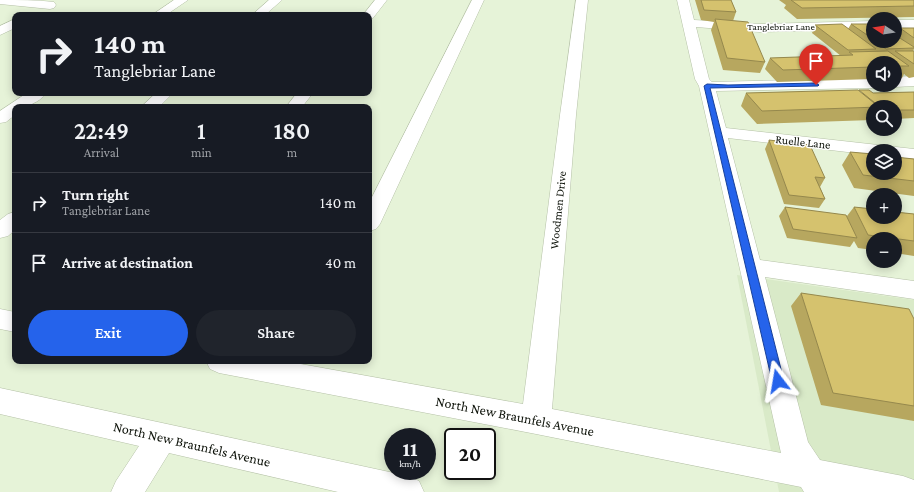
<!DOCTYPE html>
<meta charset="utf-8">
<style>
body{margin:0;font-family:"Crimson Pro",serif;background:#20242c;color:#f1f3f6;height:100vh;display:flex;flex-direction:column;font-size:15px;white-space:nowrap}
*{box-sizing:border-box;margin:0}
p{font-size:13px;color:#9ea1a6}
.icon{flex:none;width:22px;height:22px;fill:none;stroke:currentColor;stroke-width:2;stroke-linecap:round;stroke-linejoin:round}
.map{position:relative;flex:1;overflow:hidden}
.sheet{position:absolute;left:12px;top:104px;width:360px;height:260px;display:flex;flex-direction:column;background:#171b24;border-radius:8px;box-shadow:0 2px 10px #0003}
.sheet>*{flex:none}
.banner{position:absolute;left:12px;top:12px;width:360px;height:84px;border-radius:8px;box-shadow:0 2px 10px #0003;background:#171b24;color:#f1f3f6;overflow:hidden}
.needle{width:26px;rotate:282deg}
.controls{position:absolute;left:866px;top:12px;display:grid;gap:8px}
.controls a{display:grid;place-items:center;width:36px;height:36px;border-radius:50%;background:#171b24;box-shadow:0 2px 10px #0003;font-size:20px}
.speed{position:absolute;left:384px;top:428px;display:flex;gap:8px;font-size:20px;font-weight:700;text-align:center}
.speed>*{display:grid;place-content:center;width:52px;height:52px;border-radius:50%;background:#171b24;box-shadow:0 2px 10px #0003;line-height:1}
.speed small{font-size:10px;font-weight:400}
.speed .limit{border:2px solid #111;border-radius:6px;background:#fff;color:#111}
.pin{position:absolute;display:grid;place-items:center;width:34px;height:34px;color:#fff;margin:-41px -17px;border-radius:50% 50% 50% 0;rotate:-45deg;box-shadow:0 0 4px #0007}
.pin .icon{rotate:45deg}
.me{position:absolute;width:44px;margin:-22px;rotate:346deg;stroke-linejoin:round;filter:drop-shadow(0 0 3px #0008)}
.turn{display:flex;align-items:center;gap:14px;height:84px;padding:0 16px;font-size:18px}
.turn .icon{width:52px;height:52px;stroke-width:2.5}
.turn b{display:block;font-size:28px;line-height:34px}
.eta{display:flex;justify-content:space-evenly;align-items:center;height:68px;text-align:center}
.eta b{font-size:24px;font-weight:600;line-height:28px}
.button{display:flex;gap:8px;margin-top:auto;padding:8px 16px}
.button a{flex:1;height:46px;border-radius:24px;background:#2563eb;color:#fff;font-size:16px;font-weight:600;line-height:46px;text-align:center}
.button a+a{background:#20242c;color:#f1f3f6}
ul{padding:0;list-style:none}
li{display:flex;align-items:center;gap:12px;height:60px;padding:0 16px;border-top:1px solid #363941}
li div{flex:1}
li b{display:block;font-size:15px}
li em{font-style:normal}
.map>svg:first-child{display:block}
.built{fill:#d9eac8}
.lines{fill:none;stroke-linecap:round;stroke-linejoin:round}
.minor-casing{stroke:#b5c1a7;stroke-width:1}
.minor{fill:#fff;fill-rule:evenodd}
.wall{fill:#b7a75f}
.building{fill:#d5c26e;stroke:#95884d}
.route{fill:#2563eb;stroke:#184099}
.labels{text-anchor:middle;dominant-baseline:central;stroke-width:3;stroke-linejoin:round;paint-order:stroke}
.far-street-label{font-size:10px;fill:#0c1108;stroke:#fff}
.street-label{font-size:12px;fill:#0c1108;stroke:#fff}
.near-street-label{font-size:14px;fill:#0c1108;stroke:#fff}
</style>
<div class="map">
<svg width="914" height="492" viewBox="0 0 914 492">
<rect width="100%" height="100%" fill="#e6f3d8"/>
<path class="built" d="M737 275 914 300V492H779Z"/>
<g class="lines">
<g class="minor-casing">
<path id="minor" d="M0 0C18 0 37 0 54 2L56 5 54 8 50 9 0 4Z
M174 0H188L166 15H152Z
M269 0H282L265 15H252Z
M375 0H387L373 18 369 19V15H363Z
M472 0H484L380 224 376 229 369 231V203Z
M576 0H588L576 115 552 409 781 453 699 86 695 79 677 0H689L694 20 760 24 873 21V29L760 32 696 27 709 79 712 82 873 78V85H879L873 88 716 91 726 128 914 149V159L895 157V151H873V155L728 138 760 260 914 281V299L765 277 808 442 820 460 903 476 914 480V492H804L801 487 536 434 219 373 210 369 206 361H284L523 404 560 115Z
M15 19V28L0 35V26Z
M895 20H914V28H895Z
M914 76V86L895 87 890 85H895V77Z
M27 93H46C39 103 27 107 15 107V115L6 122 0 123V111Z
M156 93H173L159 107H141Z
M297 93H313L302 107H286Z
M15 212V230L8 236 0 238V220L8 214Z
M0 309 15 312V332L0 329Z
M0 388 408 476 419 481 424 492H338L169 453 145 492H111L116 481 139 446 0 414Z"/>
</g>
<use href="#minor" class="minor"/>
</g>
<path class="wall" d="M695 0H731L736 12 733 21 765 62 760 73 723 70 711 30 714 22 701 20Z
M779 0H914V17L797 19 784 8 786 5Z
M851 24H873V41H895L896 35 900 28H914V49L913 51H914V77L909 78 904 74 902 78H895V63H873V79L777 82 765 69 770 58 841 56 812 33 815 25 848 29Z
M914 92V118L895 119V107H873V117L872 120 757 124 741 106 746 93H873Z
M769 140 825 178 820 187 825 199 819 208 784 204 765 149Z
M850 152 914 159V196L854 188 842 165Z
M785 207 847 216 854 207 914 214V256L895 253V239H873V250L858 248 854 241 850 247 787 238 779 216Z
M801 293 914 319V421L821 405 791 306Z"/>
<path class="building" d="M701 0H731L736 12 704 10Z
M791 0H914V6L802 8Z
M715 19 748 22 765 62 727 58Z
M842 24 876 49 848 50 815 25Z
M851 24H873V39Z
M900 28H914V38Z
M895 35 914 47V48L886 49 875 41H895Z
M888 51 909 66H895V63H873V67L783 70 770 58 853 55 849 52Z
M895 51H914V64Z
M858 90 879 107 762 111 746 93Z
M859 90H869L873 93 914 92V110H895V107H880Z
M769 140 810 145 825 178 815 177 825 199 789 195Z
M850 152 873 154V173H895V157L914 159V181L863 175Z
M785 207 846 215 857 238 793 229Z
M854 207 873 209V217H895V212L914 214V241L868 235Z
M801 293 909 309 914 319V406L833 393Z"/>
<path class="route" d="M816 83 819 85 818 86 710 88 784 381 782 384 778 386 774 384 772 381 704 86 707 84 728 85Z"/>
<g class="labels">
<g class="far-street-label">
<text x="781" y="26">Tanglebriar Lane</text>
</g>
<g class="street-label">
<text transform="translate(803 142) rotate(6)">Ruelle Lane</text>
<text transform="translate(558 210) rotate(-84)">Woodmen Drive</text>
</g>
<g class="near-street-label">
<text transform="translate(515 416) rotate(11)">North New Braunfels Avenue</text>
<text transform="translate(192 444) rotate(13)">North New Braunfels Avenue</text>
</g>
</g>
</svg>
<div class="controls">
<a><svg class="needle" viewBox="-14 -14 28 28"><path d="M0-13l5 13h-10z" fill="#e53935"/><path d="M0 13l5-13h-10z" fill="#9ea1a6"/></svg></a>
<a><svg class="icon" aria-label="sound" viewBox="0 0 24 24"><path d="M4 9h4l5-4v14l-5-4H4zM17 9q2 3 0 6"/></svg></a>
<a><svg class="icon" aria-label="search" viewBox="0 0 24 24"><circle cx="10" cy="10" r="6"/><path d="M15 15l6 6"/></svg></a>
<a><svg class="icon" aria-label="layers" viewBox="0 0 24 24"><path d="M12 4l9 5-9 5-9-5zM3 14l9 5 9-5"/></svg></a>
<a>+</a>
<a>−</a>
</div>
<div class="speed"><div>11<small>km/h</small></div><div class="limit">20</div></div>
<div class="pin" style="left:816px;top:85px;background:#d93025"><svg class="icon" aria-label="arrive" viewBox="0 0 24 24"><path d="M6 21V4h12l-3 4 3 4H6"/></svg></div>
<svg class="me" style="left:778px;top:381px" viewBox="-20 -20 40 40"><path d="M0-17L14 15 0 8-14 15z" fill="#2563eb" stroke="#fff" stroke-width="4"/></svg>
<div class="banner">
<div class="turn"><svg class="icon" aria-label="right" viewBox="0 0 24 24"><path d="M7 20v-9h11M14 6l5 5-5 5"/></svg><div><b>140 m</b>Tanglebriar Lane</div></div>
</div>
<section class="sheet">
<div class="eta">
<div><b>22:49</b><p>Arrival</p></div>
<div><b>1</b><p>min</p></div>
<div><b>180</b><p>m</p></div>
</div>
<ul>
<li><svg class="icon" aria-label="right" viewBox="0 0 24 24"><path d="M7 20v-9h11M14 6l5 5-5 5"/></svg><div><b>Turn right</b><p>Tanglebriar Lane</p></div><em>140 m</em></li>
<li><svg class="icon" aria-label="arrive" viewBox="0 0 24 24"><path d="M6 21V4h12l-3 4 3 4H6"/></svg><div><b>Arrive at destination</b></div><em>40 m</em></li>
</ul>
<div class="button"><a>Exit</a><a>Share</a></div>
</section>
</div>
